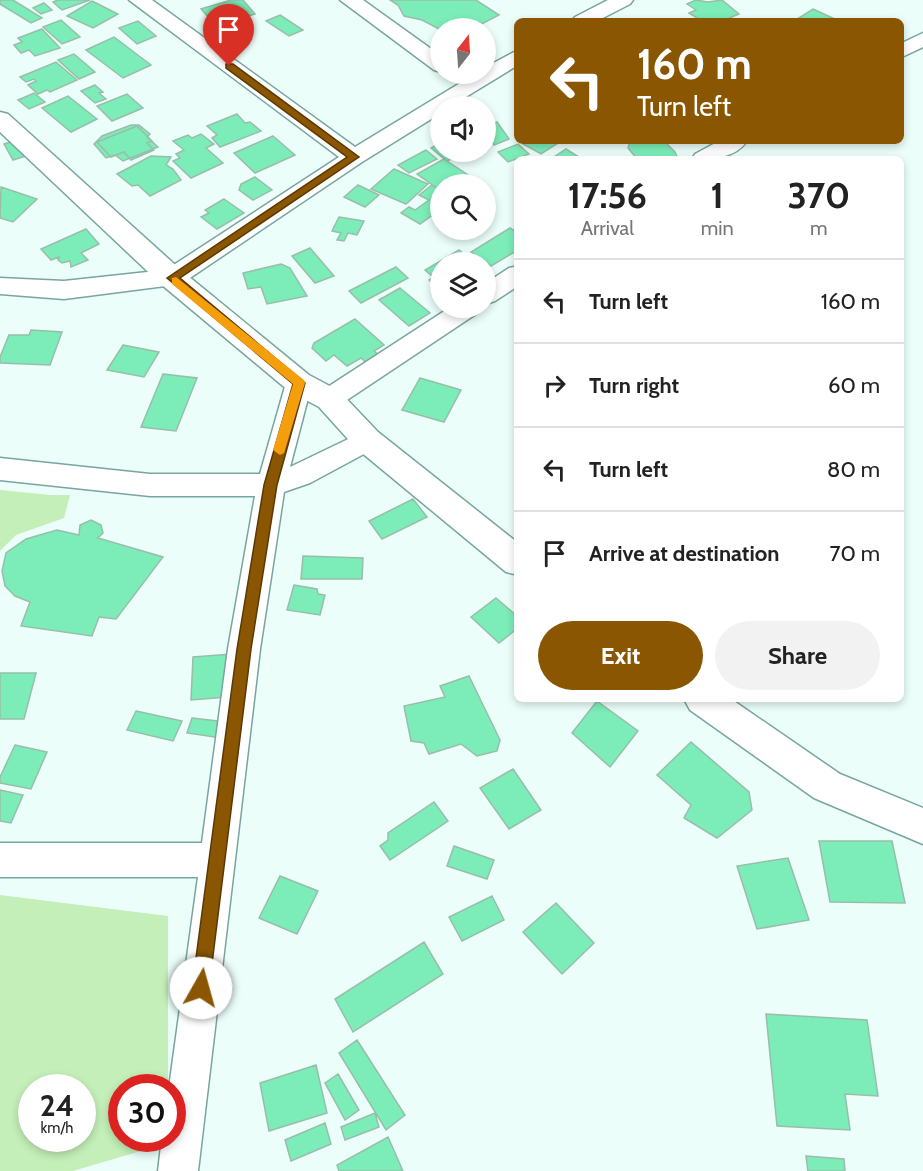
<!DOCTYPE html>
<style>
body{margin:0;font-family:Cabin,sans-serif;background:#f2f2f2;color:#222;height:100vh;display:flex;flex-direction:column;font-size:22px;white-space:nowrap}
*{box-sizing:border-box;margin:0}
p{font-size:20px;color:#767676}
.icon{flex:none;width:33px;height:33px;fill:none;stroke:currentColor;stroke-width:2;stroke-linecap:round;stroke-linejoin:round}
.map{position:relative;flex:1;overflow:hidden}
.sheet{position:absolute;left:514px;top:156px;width:390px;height:546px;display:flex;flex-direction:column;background:#fff;border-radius:9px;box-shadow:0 3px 9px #0003}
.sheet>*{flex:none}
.hud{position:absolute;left:514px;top:18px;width:390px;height:126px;border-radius:9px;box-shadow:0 3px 9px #0003;background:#8a5602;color:#fff;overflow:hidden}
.needle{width:39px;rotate:17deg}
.fabs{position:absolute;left:430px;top:18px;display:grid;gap:12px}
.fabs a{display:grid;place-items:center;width:66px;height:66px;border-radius:50%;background:#fff;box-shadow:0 3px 9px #0003;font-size:30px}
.speed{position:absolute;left:18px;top:1074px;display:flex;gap:12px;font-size:30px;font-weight:700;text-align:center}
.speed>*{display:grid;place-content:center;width:78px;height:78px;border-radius:50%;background:#fff;box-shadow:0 3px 9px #0003;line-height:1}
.speed small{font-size:15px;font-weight:400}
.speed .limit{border:9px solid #d22;background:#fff;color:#111}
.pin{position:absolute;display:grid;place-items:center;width:51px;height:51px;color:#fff;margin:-62px -26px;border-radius:50% 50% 50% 0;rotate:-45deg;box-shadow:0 0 6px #0007}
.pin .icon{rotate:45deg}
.me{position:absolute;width:66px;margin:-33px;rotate:7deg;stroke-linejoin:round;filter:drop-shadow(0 0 4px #0008)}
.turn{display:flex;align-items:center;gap:21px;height:126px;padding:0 24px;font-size:27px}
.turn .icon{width:78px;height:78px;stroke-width:2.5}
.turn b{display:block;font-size:42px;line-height:51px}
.eta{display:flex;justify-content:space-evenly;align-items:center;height:102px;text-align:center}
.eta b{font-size:36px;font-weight:700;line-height:42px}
.primary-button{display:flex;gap:12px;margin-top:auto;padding:12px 24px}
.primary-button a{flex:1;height:69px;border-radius:36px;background:#8a5602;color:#fff;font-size:24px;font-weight:700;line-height:69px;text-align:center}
.primary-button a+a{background:#f2f2f2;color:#222}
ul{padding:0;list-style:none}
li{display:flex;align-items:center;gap:18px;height:84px;padding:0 24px;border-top:2px solid #e0e0e0}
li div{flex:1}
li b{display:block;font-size:22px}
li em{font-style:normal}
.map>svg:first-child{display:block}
.green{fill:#c4efb8;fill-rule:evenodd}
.building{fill:#7cedb8;stroke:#98bea9;stroke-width:1.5}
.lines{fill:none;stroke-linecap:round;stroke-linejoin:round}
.street-casing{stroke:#78a59f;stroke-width:3}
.secondary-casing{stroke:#78a59f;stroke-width:3}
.street{fill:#fff;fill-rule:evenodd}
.secondary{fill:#fff;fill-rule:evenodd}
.route{fill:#8a5602;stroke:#5a3801;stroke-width:1.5}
.slow{fill:#f59e0b}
</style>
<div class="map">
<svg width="923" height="1171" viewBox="0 0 923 1171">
<rect width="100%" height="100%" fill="#ebfefa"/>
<path class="green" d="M0 490 51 495H70L64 518 16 535 0 551Z
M0 895 168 916V1087L122 1088V1138L168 1139V1143L73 1171H0ZM32 1088H82V1138H32Z"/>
<path class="building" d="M0 0H13L42 18 31 23 0 4Z
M58 0H90L62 10 53 2Z
M231 0H243L255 14 216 26 201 9Z
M390 0H476L499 15 474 28H441V30L422 20 404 16 398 5Z
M696 0 708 2 722 0 739 14 722 21H702L689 13 696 10 687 4Z
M92 1 118 14 93 28 67 16Z
M44 3 52 10 41 14 33 8Z
M813 9 839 21H794Z
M280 15 303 30 289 36 266 21Z
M61 20 80 37 62 44 43 27Z
M138 21 156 36 137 44 119 28Z
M42 29 60 48 35 56 29 50 21 53 14 45 22 42 18 38Z
M114 37 151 65 123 78 86 50Z
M74 54 95 72 79 79 58 60Z
M56 62 77 80 50 92 47 90 38 94 28 85 36 81 34 79 26 82 20 77Z
M95 85 103 92 99 93 106 99 95 103 81 91Z
M34 93 45 102 29 109 18 100Z
M127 94 143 108 112 121 97 106Z
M68 96 97 119 71 132 42 108Z
M237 114 245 123 250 122 261 131 220 147 212 138 217 135 207 126Z
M497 122 509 139 494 145 490 136H486V126Z
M131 125H139L150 134 147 137 158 147 123 161 115 155 106 158 94 144 102 136Z
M137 126 152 141 147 143 154 150 131 160 124 152 111 157 97 142Z
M201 134 214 144 206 148 223 163 191 178 173 161 180 158 176 154 184 150 173 141 188 135 192 138Z
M273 136 295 155 255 173 234 153Z
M20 139 29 155 13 160 4 144Z
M525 141H554L558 143 541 154 523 144Z
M630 141 666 143 675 152 678 159H637L628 148Z
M441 143V152H465L447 161 431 148Z
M518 144 529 154 508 162 498 152Z
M566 149 582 159H551Z
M426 150 437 159 409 173 398 165Z
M151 156 171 157 166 165 173 169 181 180 150 196 138 185 132 186 117 174Z
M444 159 468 175 452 184H441V191L417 174Z
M394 169 428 184 406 204 371 189Z
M255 177 272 190 253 200 239 190 241 184Z
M358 185 379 195 365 207 344 197Z
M432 185 441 191V209L420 224 401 213 409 207 415 210 429 200 419 195Z
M1 187 37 199 13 222 0 218Z
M224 199 244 213 217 229 201 217 209 213 205 210Z
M339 217 364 221 357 235 348 233 344 241 337 240 341 233 332 231Z
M510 228 518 233V250L491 266 471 252Z
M86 229 99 244 81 253 88 260 71 267 70 261 62 263 58 260 59 257 51 260 41 249Z
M310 248 334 276 315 283 292 256Z
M459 250 475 262H441V289L429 280 433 277 425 270Z
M281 264 290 268 307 296 267 304 261 287 248 289 243 273Z
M396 267 408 278 361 303 349 291Z
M400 288 430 313 409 326 379 300Z
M355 319 384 345 374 351 380 356 368 364 361 358 347 366 334 355 326 361 312 348 314 343Z
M31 330 62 332 50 365 0 363V357L9 335H29Z
M123 345 159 352 144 377 107 370Z
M163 374 197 378 176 431 141 427Z
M420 378 461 390 444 422 402 410Z
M413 499 427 517 382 539 369 521Z
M91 520 101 525 103 533 98 538 163 557 116 619 99 617 92 636 21 626 30 602 15 596 5 586 2 571 6 553 26 539 57 530 79 535 80 525Z
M303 556 363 558 362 579H301Z
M294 585 317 589 318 594 325 595 320 615 287 610Z
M496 598 518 617V628L499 643 471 617Z
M232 654 228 697 191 700 193 657Z
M0 673H36L24 719H0Z
M469 676 500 740 497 751 477 756 461 744 429 754 424 743 411 741 404 706 445 697 440 686Z
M597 701 638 731 610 767 572 733Z
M136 711 182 721 173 741 127 730Z
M192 718 226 722 221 738 187 733Z
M691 742 749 792 752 810 717 838 684 818 691 805 657 775Z
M15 745 47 752 31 789 0 783V777Z
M513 769 541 810 509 829 480 788Z
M0 790 23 795 11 823 0 821Z
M434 802 448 821 390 860 380 846 388 840V833Z
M819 841H892L905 903 830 902Z
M454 846 494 860 487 879 447 866Z
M788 858 809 920 757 929 737 866Z
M280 876 318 891 297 934 259 918Z
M492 896 504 920 462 941 449 917Z
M556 903 594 943 562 974 523 932Z
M424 942 443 974 353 1032 335 999Z
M766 1014 867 1020 878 1096 845 1094 850 1130 777 1126Z
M357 1040 405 1115 386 1130 339 1053Z
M316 1065 327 1113 269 1131 260 1083Z
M338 1074 359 1110 345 1120 325 1083Z
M375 1113 379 1127 345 1140 341 1127Z
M325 1123 331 1144 291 1161 285 1140Z
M388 1137 403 1171H339L337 1165Z
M806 1156 844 1159 845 1171H808Z"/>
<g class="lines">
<g class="street-casing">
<path id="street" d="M129 0H152L355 147 475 74H486V67L518 50V65L451 106H441V113L362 162 181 284 64 299 0 294V278L64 281 166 270 339 157Z
M340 0H363L441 56V72L434 70Z
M608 0H633L630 4 597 21H572L575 17Z
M923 33V47L902 57V43Z
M719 141H747C735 159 711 159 692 159L695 154Z
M518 266V286L495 301 486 304V283L509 268Z
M449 308H480L476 314 338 406 329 409 320 406 316 399 320 392Z
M299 373 308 376 312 383 290 467 367 430 377 433 381 440 377 447 310 483 284 492 260 649 198 1171H158L162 1138H172V1088H169L198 877H0V843H202L228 649 255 496H150L0 480V458L150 474H260L286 383 290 376Z"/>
</g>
<g class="secondary-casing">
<path id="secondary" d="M0 112 8 114 182 271 309 375 339 391 378 432 518 543V575L506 572 356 448 319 407 289 391 162 285 0 132Z
M684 699H731L840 774 923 808V844L814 798 690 710Z"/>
</g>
<use href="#street" class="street"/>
<use href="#secondary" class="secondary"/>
</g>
<path class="route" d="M226 64H233L359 157 180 278 305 383 277 485 251 649 209 988 207 994 201 996 195 994 192 988 237 649 264 485 293 384 167 278 347 157 226 68Z"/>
<path class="slow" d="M176 277 304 380 305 383 284 453 280 455 273 450 293 384 172 284V278Z"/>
</svg>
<div class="fabs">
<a><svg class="needle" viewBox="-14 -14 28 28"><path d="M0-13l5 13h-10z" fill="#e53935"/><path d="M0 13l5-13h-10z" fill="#767676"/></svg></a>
<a><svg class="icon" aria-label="sound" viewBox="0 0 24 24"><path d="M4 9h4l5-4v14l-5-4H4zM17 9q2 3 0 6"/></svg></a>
<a><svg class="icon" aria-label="search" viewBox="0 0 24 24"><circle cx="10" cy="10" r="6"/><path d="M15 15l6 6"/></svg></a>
<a><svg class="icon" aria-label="layers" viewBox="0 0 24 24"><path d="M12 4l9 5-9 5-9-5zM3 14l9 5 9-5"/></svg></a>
</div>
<div class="speed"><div>24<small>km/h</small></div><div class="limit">30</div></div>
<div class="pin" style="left:229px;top:66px;background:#d93025"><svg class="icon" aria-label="arrive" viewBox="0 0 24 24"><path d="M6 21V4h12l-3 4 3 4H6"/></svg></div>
<svg class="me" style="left:201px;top:988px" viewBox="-20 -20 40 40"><circle r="19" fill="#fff"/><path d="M0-13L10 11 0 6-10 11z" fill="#8a5602"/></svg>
<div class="hud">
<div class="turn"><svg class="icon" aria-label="left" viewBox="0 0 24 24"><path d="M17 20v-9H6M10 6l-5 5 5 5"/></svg><div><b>160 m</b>Turn left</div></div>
</div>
<section class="sheet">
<div class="eta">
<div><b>17:56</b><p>Arrival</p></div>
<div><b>1</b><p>min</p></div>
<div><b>370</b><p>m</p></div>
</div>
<ul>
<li><svg class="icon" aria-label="left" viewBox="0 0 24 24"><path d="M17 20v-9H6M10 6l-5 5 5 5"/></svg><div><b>Turn left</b></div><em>160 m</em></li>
<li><svg class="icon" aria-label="right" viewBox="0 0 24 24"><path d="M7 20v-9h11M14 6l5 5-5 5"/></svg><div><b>Turn right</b></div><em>60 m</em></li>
<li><svg class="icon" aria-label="left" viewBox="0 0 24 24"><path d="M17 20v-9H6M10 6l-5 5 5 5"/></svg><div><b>Turn left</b></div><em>80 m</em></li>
<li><svg class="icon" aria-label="arrive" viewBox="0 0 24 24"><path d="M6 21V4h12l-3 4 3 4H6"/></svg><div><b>Arrive at destination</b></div><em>70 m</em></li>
</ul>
<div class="primary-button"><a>Exit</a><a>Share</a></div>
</section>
</div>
